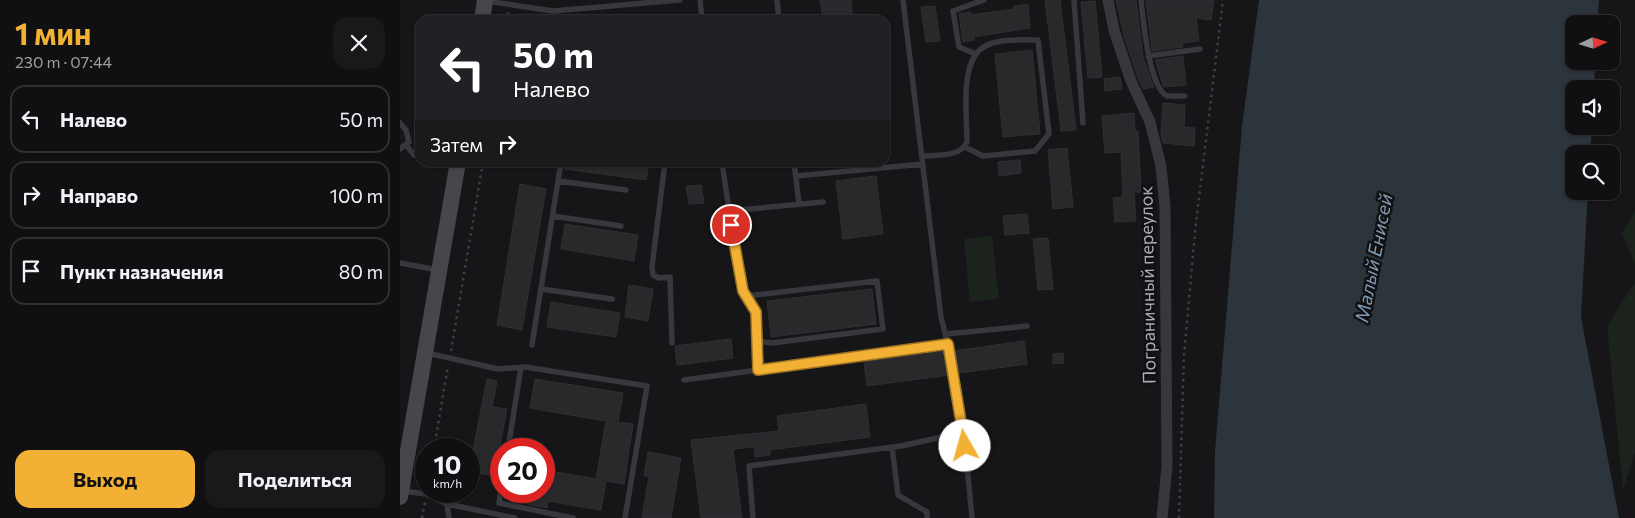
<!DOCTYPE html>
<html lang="ru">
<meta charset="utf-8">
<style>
body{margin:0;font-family:Commissioner,sans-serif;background:#19191b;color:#f1f3f6;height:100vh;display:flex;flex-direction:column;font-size:19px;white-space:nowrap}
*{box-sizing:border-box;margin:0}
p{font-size:16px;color:#9c9d9f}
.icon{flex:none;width:28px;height:28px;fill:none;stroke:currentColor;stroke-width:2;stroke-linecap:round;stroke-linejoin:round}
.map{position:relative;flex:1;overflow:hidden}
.sheet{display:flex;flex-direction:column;background:#101012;width:400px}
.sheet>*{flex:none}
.banner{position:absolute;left:15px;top:15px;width:475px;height:152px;border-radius:15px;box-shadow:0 1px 4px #0004,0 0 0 1px #303032;background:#202124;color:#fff;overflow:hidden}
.needle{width:32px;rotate:86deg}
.buttons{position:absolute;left:1165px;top:15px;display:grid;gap:10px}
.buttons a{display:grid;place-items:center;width:55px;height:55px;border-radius:10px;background:#101012;box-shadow:0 1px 4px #0004,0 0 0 1px #303032;font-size:25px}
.speed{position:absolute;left:15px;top:438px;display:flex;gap:10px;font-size:25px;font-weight:700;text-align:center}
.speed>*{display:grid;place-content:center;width:65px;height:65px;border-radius:50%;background:#101012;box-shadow:0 1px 4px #0004,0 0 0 1px #303032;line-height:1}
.speed small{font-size:12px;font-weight:400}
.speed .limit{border:8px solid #d22;background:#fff;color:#111}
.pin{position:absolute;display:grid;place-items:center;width:42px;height:42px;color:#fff;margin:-21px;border:2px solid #fff;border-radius:50%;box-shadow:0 1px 5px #0007}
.me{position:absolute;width:55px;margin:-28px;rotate:353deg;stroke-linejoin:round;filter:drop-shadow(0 0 4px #0008)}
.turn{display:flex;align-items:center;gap:18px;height:105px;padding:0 15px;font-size:22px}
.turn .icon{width:65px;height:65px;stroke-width:2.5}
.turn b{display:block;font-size:35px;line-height:42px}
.then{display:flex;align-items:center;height:48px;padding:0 15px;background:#0003;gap:10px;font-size:19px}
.round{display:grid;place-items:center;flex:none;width:52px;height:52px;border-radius:15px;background:#19191b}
.overview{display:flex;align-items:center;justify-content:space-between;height:85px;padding:0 15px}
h1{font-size:30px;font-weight:700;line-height:38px;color:#f2b134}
.primary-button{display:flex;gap:10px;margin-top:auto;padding:10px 15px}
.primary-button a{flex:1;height:58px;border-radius:15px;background:#f2b134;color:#111;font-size:20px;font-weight:700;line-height:58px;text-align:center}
.primary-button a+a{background:#19191b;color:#f1f3f6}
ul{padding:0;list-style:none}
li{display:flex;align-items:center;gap:15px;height:68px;margin:0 10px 8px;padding:0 5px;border:2px solid #303032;border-radius:15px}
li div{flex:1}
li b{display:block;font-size:19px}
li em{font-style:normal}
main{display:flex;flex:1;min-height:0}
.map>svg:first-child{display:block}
.green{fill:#1c231d}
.water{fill:#2c353c}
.building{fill:#29292c;stroke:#303034}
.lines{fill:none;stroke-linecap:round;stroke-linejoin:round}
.path{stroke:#3d3f44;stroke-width:2.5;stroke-dasharray:2.5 4;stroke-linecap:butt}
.lane{stroke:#37383d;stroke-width:5.5}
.street{stroke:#37383d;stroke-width:11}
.secondary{stroke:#45474d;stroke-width:16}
.route-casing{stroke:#9d7322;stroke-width:12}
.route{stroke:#f2b134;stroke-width:9}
.labels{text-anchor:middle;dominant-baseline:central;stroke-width:5;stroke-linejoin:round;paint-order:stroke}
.street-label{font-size:18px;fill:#a8adb8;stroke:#111113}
.water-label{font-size:19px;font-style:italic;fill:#7f9bb3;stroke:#111113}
</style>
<main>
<section class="sheet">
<div class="overview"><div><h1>1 мин</h1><p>230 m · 07:44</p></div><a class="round"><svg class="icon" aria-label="close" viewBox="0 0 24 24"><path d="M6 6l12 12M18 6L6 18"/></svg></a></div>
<ul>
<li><svg class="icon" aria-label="left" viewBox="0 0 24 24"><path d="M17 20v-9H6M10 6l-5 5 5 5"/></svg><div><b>Налево</b></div><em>50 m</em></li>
<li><svg class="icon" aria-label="right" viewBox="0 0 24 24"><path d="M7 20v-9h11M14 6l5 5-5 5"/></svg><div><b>Направо</b></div><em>100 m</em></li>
<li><svg class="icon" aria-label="arrive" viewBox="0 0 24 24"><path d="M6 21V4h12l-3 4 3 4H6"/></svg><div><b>Пункт назначения</b></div><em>80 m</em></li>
</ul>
<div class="primary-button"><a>Выход</a><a>Поделиться</a></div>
</section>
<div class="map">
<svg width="1235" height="518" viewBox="0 0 1235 518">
<rect width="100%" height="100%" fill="#161618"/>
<path class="green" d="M1235 211V264L1222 233Z
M592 236 599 299 570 302 564 239Z
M1235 282V452L1223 490 1207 326Z"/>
<path class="water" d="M859 0H1199L1197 24H1174V61H1195L1194 89H1174V126H1192L1190 154H1174V191H1188L1181 317 1219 518H814L815 451 842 126Z"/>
<path class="building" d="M420 0H451L453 20H423Z
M645 0H660L676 130 661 131Z
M716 0H736L743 57 754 87 743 89 738 78 724 36Z
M746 0H814L811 20 796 18 799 41 782 43 783 47 752 51Z
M695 1 702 77 688 78 681 2Z
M628 4 630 28 574 37V40L563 42 559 14 570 12 571 15 614 9 613 6Z
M535 6 540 41 526 42 521 7Z
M632 50 640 134 603 137 595 54Z
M783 56 786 85 764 87 755 60Z
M720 77 722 89 705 91 704 79Z
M763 103 785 105 784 127 795 128 794 146 763 143 761 133Z
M734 113 735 131H738L741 192H734L736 221 715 222 713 198 723 197 721 152 705 153 702 116Z
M667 148 673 207 653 209 648 150Z
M620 160 621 173 599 176 598 162Z
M166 162H249L246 180 165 169Z
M476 176 483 234 443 239 436 181Z
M120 184 146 189 122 330 97 325Z
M301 185 304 203 289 204 286 186Z
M627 214 629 233 605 235 603 216Z
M165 224 238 235 234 261 161 249Z
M648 238 653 289 638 290 633 239Z
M229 285 253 289 248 321 225 317Z
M472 289 476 324 371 337 367 301Z
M151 302 220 313 216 337 147 327Z
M331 339 333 358 277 365 275 346Z
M624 341 627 364 559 373 554 351Z
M539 352H545L549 375 467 386 464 362Z
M663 353 664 363 653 364V354Z
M87 379 97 381 92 407 107 409 94 476 69 471Z
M135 379 223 393 218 422 233 424 224 484 206 481 201 510 148 501 147 508 127 504 128 498 123 497V491H144V470L196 479 206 421 130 408Z
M466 404 470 437 370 450V455L355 457 354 447 333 449 342 518H301L291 440 379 431 377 416Z
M248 452 281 458 271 518H242L249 476H244Z"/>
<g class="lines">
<path class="path" d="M107 20 108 12
M51 351 83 162
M34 449 48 366
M22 518 25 502
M779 518 784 356 796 222 823 0"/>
<path class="lane" d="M300 0 302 20
M377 0 379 20
M503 0 541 317C559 383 566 450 572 518
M674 0 683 123
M741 0C743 20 749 87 767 96H785
M86 1 153 11 280 0
M576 54 559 47 553 11 584 0
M748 56 800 49
M0 123 6 130 9 142 0 149
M6 145 14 155 20 156
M523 156C537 155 561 157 567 142 567 118 561 74 576 54 588 37 620 40 638 40L649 134 635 151 583 156 565 147
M265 162 252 267 253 275 259 278 270 277 272 343
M394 162 399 204
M396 176 523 164
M158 181 226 190
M329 211 423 202
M153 216 221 226
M0 263 38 270
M141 289 212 299
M347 296 477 281 483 329 372 343 357 341
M546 334 627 326
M132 345 161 162
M27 353 98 369 125 367 247 386 225 518
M358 370 548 344
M284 380 358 370 356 312 343 291 338 271 322 162
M492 447 498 495 527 512V518
M108 449 121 367
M101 489 99 503 173 518
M3 491 26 494 47 504 115 518
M47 504 49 518
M353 518 349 466 501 446 542 437 563 428"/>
<path class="street" d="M708 0 714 30 731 81 750 122 761 166 765 207 767 467 762 518"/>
<path class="secondary" d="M82 20 85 0
M0 497 58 162"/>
</g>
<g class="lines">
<g class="route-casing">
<path id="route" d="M331 225 343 291 356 312 358 370 548 344 565 446"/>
</g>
<use href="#route" class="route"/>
</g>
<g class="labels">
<g class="street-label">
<text transform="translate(747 285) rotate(-91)">Пограничный переулок</text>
</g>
<g class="water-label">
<text transform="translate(973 258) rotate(-79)">Малый Енисей</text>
</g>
</g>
</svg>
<div class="buttons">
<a><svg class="needle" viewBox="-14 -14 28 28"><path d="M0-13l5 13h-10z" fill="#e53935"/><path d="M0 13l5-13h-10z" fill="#9c9d9f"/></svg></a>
<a><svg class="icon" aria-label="sound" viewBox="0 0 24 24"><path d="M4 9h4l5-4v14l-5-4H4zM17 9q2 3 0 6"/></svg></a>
<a><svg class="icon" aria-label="search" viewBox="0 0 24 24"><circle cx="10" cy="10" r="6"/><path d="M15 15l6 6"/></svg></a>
</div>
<div class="speed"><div>10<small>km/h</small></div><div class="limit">20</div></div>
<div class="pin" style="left:331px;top:225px;background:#d93025"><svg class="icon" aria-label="arrive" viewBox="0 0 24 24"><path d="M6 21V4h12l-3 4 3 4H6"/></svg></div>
<svg class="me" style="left:565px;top:446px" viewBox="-20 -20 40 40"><circle r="19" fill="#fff"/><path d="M0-13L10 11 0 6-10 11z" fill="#f2b134"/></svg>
<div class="banner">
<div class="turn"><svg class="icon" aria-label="left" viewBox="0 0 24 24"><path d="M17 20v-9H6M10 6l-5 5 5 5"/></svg><div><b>50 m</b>Налево</div></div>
<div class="then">Затем<svg class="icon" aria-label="right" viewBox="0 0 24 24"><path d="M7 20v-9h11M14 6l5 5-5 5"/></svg></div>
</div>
</div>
</main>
